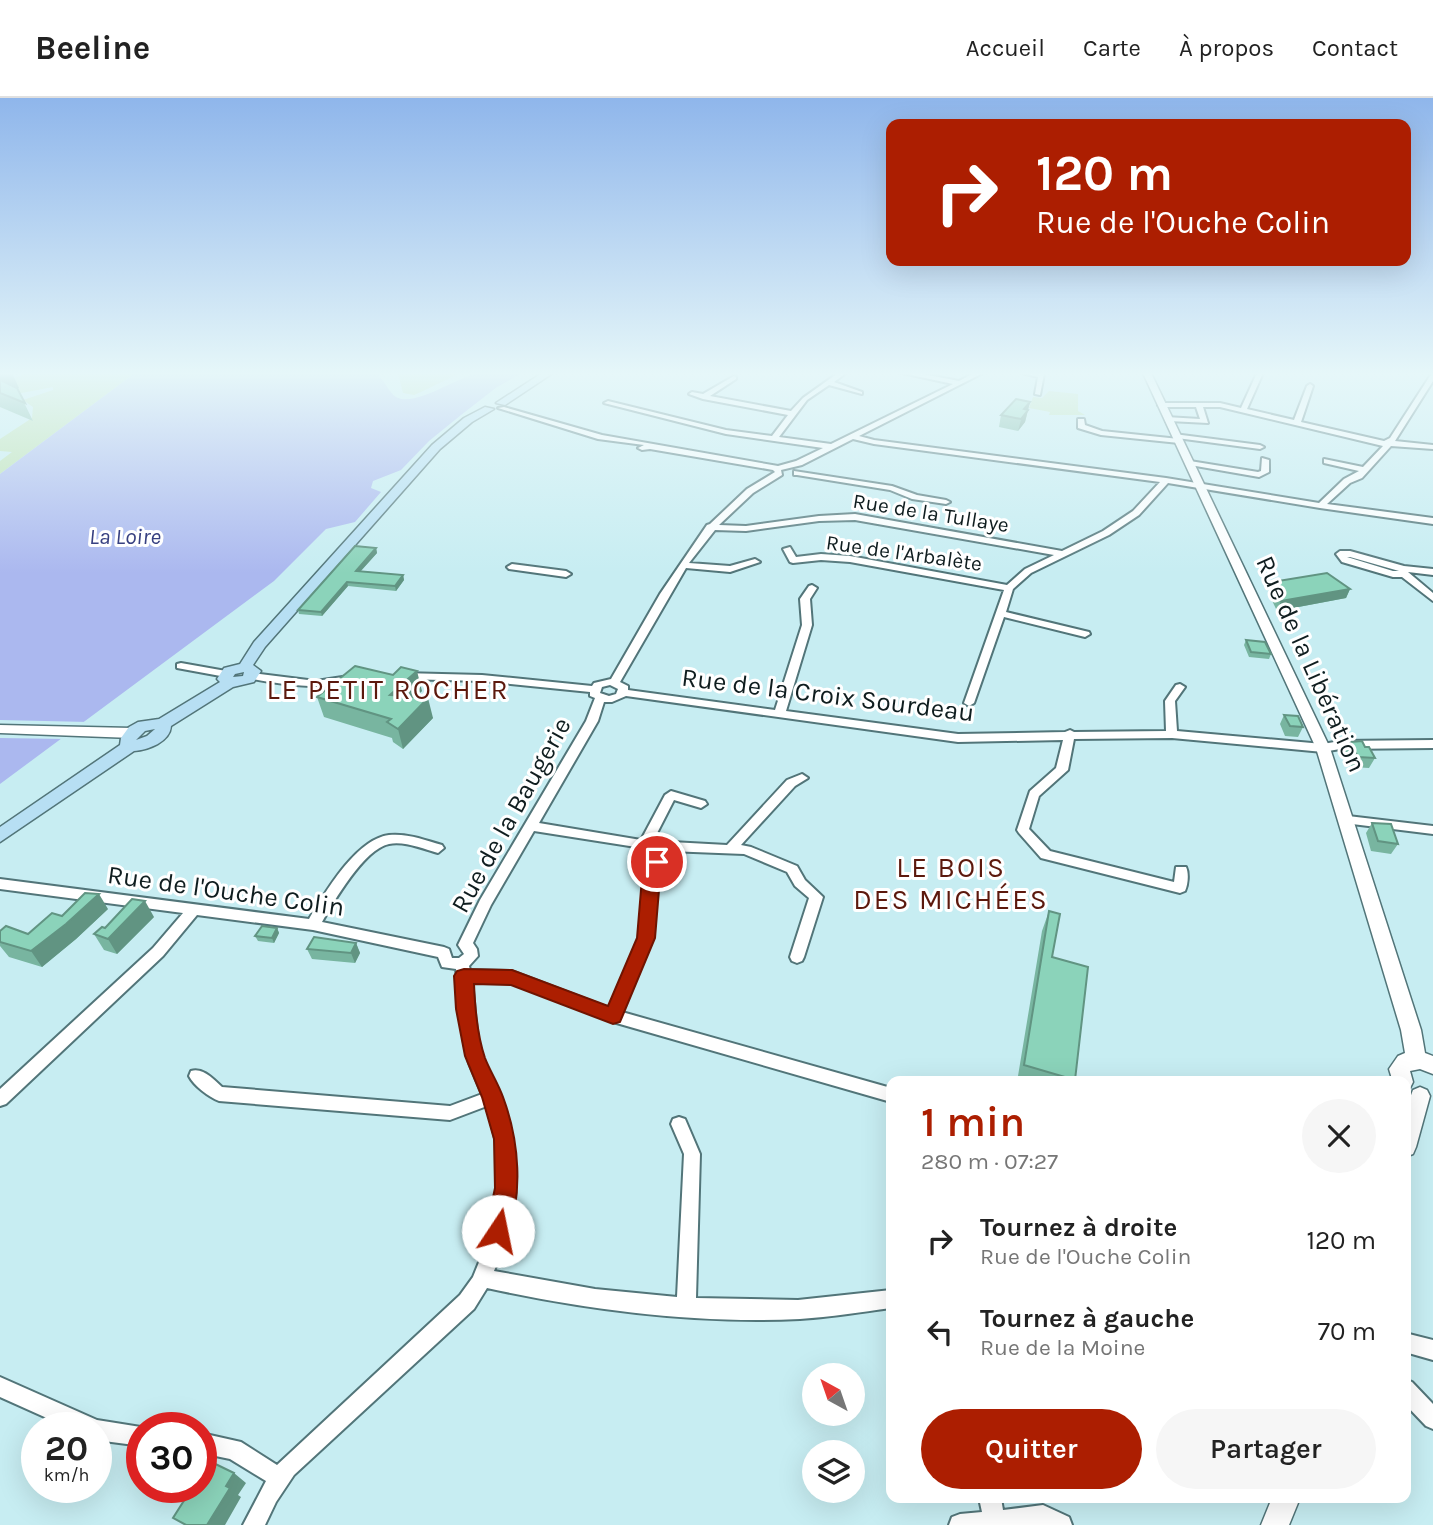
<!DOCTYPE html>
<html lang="fr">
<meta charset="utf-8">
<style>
body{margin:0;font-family:Karla,sans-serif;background:#f6f6f6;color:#222;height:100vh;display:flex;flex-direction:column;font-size:26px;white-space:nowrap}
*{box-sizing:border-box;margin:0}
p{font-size:23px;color:#767676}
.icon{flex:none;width:38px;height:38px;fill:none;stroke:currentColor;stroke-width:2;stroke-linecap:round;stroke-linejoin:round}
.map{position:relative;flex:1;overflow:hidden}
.side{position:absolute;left:886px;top:978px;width:525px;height:427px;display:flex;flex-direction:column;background:#fff;border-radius:14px;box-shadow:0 7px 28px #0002}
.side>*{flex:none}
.banner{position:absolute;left:886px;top:21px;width:525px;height:147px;border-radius:14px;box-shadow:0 7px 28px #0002;background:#ac1e01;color:#fff;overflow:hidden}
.needle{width:46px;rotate:320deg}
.fabs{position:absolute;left:802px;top:1265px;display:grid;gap:14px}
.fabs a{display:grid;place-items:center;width:63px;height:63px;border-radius:50%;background:#fff;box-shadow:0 7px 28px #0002;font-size:35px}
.speed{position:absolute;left:21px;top:1314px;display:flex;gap:14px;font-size:35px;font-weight:700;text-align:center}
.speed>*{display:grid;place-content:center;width:91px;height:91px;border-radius:50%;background:#fff;box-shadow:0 7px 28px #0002;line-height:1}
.speed small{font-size:18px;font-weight:400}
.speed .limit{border:10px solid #d22;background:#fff;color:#111}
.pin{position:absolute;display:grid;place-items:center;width:60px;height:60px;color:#fff;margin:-30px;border:4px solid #fff;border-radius:50%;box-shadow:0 2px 7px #0007}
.me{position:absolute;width:77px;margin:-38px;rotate:11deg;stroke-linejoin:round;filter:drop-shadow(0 0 5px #0008)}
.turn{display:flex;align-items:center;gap:24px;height:147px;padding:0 35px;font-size:32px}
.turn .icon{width:91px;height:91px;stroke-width:2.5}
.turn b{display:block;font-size:49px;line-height:60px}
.round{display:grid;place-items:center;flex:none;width:74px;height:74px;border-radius:37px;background:#f6f6f6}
.headline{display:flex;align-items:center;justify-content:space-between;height:119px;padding:0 35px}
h1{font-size:42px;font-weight:600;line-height:52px;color:#ac1e01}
.cta{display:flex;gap:14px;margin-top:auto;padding:14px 35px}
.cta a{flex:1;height:80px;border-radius:42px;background:#ac1e01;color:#fff;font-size:28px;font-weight:600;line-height:80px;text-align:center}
.cta a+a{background:#f6f6f6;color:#222}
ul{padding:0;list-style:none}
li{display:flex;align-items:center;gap:21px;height:91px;padding:0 35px}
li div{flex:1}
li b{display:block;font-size:26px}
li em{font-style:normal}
header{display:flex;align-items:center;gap:42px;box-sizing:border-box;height:98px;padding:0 35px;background:#fff;border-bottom:2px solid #e0e0e0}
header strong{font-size:33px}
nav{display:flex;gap:38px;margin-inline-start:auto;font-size:24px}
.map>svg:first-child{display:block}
.green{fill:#bce0ad}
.water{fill:#abb8ef}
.pier{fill:#c7edf2}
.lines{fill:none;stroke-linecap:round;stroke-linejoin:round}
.minor-casing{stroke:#527579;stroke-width:4}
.tertiary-casing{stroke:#527579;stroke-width:3}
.secondary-casing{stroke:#527579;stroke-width:3}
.minor{fill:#fff;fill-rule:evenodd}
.tertiary{fill:#fff;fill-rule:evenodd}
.secondary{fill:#b7dff3;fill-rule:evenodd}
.wall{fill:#78b5a0}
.shaded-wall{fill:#619482}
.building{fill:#8bd3ba;stroke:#619482;stroke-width:2}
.route{fill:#ac1e01;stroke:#701401;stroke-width:2}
.labels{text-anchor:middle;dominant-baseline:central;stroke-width:6;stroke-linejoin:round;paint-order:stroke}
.far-street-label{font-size:21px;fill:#0f1d1f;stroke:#fff}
.far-water-label{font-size:23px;font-style:italic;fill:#374081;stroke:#fff}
.street-label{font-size:26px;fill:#0f1d1f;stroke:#fff}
.neighbourhood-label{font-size:28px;letter-spacing:2px;fill:#5c190d;stroke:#fff}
</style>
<header>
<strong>Beeline</strong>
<nav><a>Accueil</a><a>Carte</a><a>À propos</a><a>Contact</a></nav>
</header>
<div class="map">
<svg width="1433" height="1427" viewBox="0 0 1433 1427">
<rect width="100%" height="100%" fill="#c7edf2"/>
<path class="green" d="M21 275H135L0 376V363L12 354 0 353V341L32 320 33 309 23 302 53 292V289L0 299V296L20 290 8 285 10 281 22 277Z
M398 275H460L421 294 414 297 403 295Z
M1049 293 1078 296V313L1085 317H1049L1050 314 1029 310 1033 299 1042 300Z"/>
<path class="water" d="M135 275H380L379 278C385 284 389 294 396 299 415 310 458 278 479 275 493 274 508 275 522 275L497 289 461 317 429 343 401 372 373 383 371 390 381 394 355 424 326 431 274 483 0 686V376Z"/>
<path class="pier" d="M0 622 89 624 66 641 0 640Z"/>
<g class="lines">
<g class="minor-casing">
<path id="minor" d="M838 275H846L834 284 862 294V296L829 287 807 302 779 339 831 346 953 286 902 275H918L959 283 974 275H983L859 338 874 342 1166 380 1319 405 1344 381 1359 373 1324 365V361L1363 369 1383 348 1220 309H1203L1208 325 1169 323H1166V319L1200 321 1196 309H1162L1158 307 1162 305H1220L1241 310 1257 275H1263L1247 311 1294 322 1307 288 1310 286 1313 288 1301 324 1384 343 1390 340 1430 278 1433 276V283L1395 343 1433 347V351L1391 348 1362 380 1350 385 1327 406 1433 420V426L1320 410 1168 385 1139 417 1109 437 1031 475 1013 491 1006 514 1089 534 1090 536 1085 539 1004 519 974 605 969 608 964 605 1004 492 850 464 821 462 793 465 790 464 783 451 790 449 796 459 821 456 850 458 1007 487 1025 471 1054 457 855 422 819 423 746 433 715 432 689 465 730 468 755 461 760 464 730 474 686 470 620 584 628 588V592L775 612 802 527 800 501 809 488 812 487 817 490 810 501 812 527 786 613 958 636 1065 634 1070 632 1074 634 1166 633 1165 603 1176 587 1180 586 1185 589 1175 603 1177 633 1323 646 1340 643 1433 642V650L1340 651 1323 654 1172 640 1074 641 1068 672 1039 698 1029 731 1050 753 1174 784 1176 769H1186C1189 775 1188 787 1185 793L1180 795 1041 760 1019 735 1017 732 1030 693 1056 670 1063 642 958 644 626 598 612 604H604L598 623 539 725 641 742 665 697 671 693 705 703 707 706 701 710 674 702 653 743 727 747 787 682 802 676 808 680 795 688 741 747 751 749 797 768 805 782 823 799 804 859 802 863 797 865 792 863 790 859 809 800 795 788 787 774 744 756 668 753 658 780 653 840 622 914 891 990V1004L613 924 511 885 472 884C475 907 475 932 481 955 486 971 494 985 501 999L500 1001C523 1056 518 1119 494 1173L595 1191 677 1199 684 1056 671 1026 673 1021 679 1019 685 1021 700 1056 696 1200 798 1202 891 1192V1210C861 1214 831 1219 800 1221 696 1226 588 1212 487 1190L474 1211 294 1377 276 1404 265 1427H243L266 1383 230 1361 201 1355V1335L241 1344 277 1367 460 1197 473 1179 488 1142 497 1095V1048L487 1008 450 1022 219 1003C209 999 194 988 189 978L191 973C203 969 214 982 222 989L450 1008 482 996 469 965 464 945 456 871 442 869 438 859 313 832 197 817 163 858 6 1006 0 1008V991L153 850 183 815 0 791V781L309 821C325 795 356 741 389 737 406 735 426 742 442 747L444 750 438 755C423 751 405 743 389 746 364 751 334 803 322 824L444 849 449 851 452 860H459L464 856 458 847 480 802 586 623 595 600 590 598V594L482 583 402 581 397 578 402 575 482 577 592 588 594 585 611 581 660 496 707 427 710 426 747 391 775 374 773 372 650 351 642 352 638 350 644 347 598 341 498 310 504 309 602 337 778 368 796 363 823 350 726 336 604 305 608 303 726 332 772 338 788 317 703 301 689 296 692 294 703 296 734 278 736 279V281L710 298 791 313 803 300ZM853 341 874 346 1160 384 1133 413 1103 433 1062 453 855 416 819 418 746 428 719 427 753 395 782 377 781 372 802 367ZM610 587 618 591 616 596 609 598 600 595 602 589ZM534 733 655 752 644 780 639 840 609 910 512 873 470 872 469 868 478 858 477 851 473 845 491 807Z
M1022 275 1044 276 1040 297 1035 296 1038 279Z
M1078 321H1084L1085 327 1102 333 1179 341 1183 343 1179 345 1101 337 1078 330Z
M1174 336 1260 347 1264 349 1260 351 1177 340H1174Z
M1262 360 1269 362V374L1259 379 1190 367 1186 365 1190 363 1258 374 1261 373Z
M794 373 892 388 917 397 946 402 950 404 946 406 912 401 890 392 797 377H794Z
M1340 453H1350L1404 468 1433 471V477L1408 474 1433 495V503L1402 479H1393L1342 464 1336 456ZM1347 459H1350L1399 473H1393Z
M512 466 566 473 571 476 566 479 509 471 507 469Z
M181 565 226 573 231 576 226 579 177 570V566Z
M252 575 316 583 349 578 354 581C333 595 273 585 248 580L247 578Z
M1348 718 1433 728V736L1344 725 1342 722 1344 719Z
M1405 1235 1433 1242V1262L1405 1254Z
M0 1279 97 1322 147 1330H142V1348L96 1342V1330H69L0 1299Z
M1405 1281 1412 1284 1433 1306V1331L1426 1328 1405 1306Z
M979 1400H1001L1003 1412 1043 1407 1069 1419 1072 1427H949L952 1419 960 1416 982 1414Z"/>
</g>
<g class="tertiary-casing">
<path id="tertiary" d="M1143 275H1151L1330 650 1421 932 1425 955 1433 958V976L1420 971 1410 973 1413 984 1410 990 1405 992V984H1393L1389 971 1398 958 1405 955 1401 932 1316 650Z
M0 627 132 630 139 635 132 640 0 635Z
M1420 989 1427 992 1430 998 1416 1049 1413 1056 1405 1059V1013L1413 992Z
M1272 1400H1300L1289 1427H1261Z"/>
</g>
<g class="secondary-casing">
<path id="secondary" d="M542 275H553L505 307 496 305Z
M485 309 494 311 472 324 440 351 265 549 253 567 261 573 254 584 233 589 171 628C170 644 148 652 134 653L0 744V729L120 647 121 640 129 629 138 624 159 621 220 584 217 581 224 570 240 566 254 544 432 347 464 320ZM244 574 243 578 233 579 235 576ZM155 631 147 638 136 642 145 633Z"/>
</g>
<use href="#minor" class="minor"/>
<use href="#tertiary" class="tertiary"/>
<use href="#secondary" class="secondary"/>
</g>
<path class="wall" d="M0 275 19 290H17L33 323 0 309Z
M1030 304 1025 324 1018 333 999 329 1001 317Z
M376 450 377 455 361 473 403 477 404 482 396 493 348 488 322 518 299 516 298 512Z
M1272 484 1350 491 1346 500 1277 513 1268 494Z
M1246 542 1271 556 1269 561 1249 559 1244 547Z
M422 593 415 599 433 620 403 651 393 644 392 640 324 619 317 599Z
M1284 617 1303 629 1298 639 1285 638 1280 626Z
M1350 644 1365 649 1375 660 1369 670 1352 669 1345 654Z
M1372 725 1398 746 1391 756 1371 753 1366 735Z
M108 811 76 841 42 869 9 859 0 848V833L28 836 62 818Z
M1049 813 1052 859 1075 982V984H1017L1042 833Z
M154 819 117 856 104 852 94 836 105 830Z
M277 830 279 835 274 845 258 843 255 838Z
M356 845 360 855 355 865 312 861 307 851Z"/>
<path class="shaded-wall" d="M2 275H12L19 290 1 296 0 293V276Z
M1030 304 1025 324 1018 333 1024 311Z
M376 450 377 455 357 477 356 473Z
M403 477 404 482 396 493 395 488Z
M347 484 348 488 322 518 321 514Z
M1350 491 1346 500 1277 513 1281 503Z
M417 573 422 593 395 617 390 597Z
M428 600 433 620 403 651 398 631Z
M99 796 108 811 76 841 42 869 31 853Z
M145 803 154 819 117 856 108 841Z
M277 830 279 835 274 845 272 840Z
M356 845 360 855 355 865 351 855Z
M234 1375 246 1385 238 1397 241 1399 225 1427H207L226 1388Z"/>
<path class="building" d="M0 282 17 290 25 305 0 295Z
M1016 301 1030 304 1024 311 1028 312 1021 321 1001 317Z
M355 448 376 450 356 473 403 477 395 488 347 484 321 514 298 512Z
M1327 475 1350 491 1281 503 1272 484Z
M1246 542 1265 544 1271 556 1251 554Z
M355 568 393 577 401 569 417 573 390 597 428 600 398 631 387 624 391 621 317 599Z
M1284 617 1298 618 1303 629 1290 628Z
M1362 643 1365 649H1369L1375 660 1358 659 1350 644Z
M1372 725 1391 726 1398 746 1378 743Z
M85 795 99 796 66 826 31 853 0 844V833L6 828 28 836 52 815 62 818Z
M132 801 145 803 108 841 94 836 102 829 105 830Z
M1049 813 1060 816 1052 859 1088 869 1075 982 1024 967Z
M262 828 277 830 272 840 255 838Z
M314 839 356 845 351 855 307 851Z
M201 1359 234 1375 226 1388 230 1390 207 1427H186L173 1420 192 1390H201Z"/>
<linearGradient id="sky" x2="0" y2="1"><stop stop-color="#8fb6eb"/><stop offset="0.58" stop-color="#e6f7f9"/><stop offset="1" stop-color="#e6f7f9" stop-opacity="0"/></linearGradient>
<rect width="1433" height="475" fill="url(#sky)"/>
<path class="route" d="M657 758 666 764 660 780 655 840 620 924 613 926 511 887 474 886C475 910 477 937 485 960 490 973 498 985 503 999 519 1042 524 1097 506 1141L498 1144 490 1141 486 1133 495 1090 494 1041 482 999 465 958 456 911 454 878 457 873 464 871 512 872 608 908 637 840 642 780 651 760Z"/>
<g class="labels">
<g class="far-street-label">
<text transform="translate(931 415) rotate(9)">Rue de la Tullaye</text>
<text transform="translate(904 455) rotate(8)">Rue de l'Arbalète</text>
</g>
<g class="far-water-label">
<text x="125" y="438">La Loire</text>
</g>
<g class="street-label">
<text transform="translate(1311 566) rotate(66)">Rue de la Libération</text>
<text transform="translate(828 597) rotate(7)">Rue de la Croix Sourdeau</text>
<text transform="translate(511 717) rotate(-61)">Rue de la Baugerie</text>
<text transform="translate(226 793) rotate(8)">Rue de l'Ouche Colin</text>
</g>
<g class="neighbourhood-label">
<text x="388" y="591">LE PETIT ROCHER</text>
<text x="951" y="769">LE BOIS<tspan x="951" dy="32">DES MICHÉES</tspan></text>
</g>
</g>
</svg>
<div class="fabs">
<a><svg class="needle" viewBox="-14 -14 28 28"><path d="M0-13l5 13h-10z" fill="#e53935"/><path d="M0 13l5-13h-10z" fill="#767676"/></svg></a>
<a><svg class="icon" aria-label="layers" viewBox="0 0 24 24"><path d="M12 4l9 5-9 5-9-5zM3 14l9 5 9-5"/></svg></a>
</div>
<div class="speed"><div>20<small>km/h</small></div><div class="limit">30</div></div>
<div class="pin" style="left:657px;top:764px;background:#d93025"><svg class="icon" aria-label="arrive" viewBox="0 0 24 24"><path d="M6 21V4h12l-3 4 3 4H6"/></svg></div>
<svg class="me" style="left:498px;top:1133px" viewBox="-20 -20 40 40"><circle r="19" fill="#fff"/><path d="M0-13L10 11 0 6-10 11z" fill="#ac1e01"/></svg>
<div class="banner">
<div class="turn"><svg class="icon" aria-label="right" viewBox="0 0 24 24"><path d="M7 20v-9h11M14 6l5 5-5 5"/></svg><div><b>120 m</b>Rue de l'Ouche Colin</div></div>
</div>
<section class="side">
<div class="headline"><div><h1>1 min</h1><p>280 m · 07:27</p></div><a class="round"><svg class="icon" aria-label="close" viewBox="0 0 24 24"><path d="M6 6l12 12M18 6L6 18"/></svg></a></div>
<ul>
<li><svg class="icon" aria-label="right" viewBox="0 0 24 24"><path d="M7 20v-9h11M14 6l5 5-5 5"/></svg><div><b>Tournez à droite</b><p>Rue de l'Ouche Colin</p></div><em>120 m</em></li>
<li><svg class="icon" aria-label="left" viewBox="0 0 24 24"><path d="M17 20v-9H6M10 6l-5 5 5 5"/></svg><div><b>Tournez à gauche</b><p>Rue de la Moine</p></div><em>70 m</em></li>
</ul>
<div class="cta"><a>Quitter</a><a>Partager</a></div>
</section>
</div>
